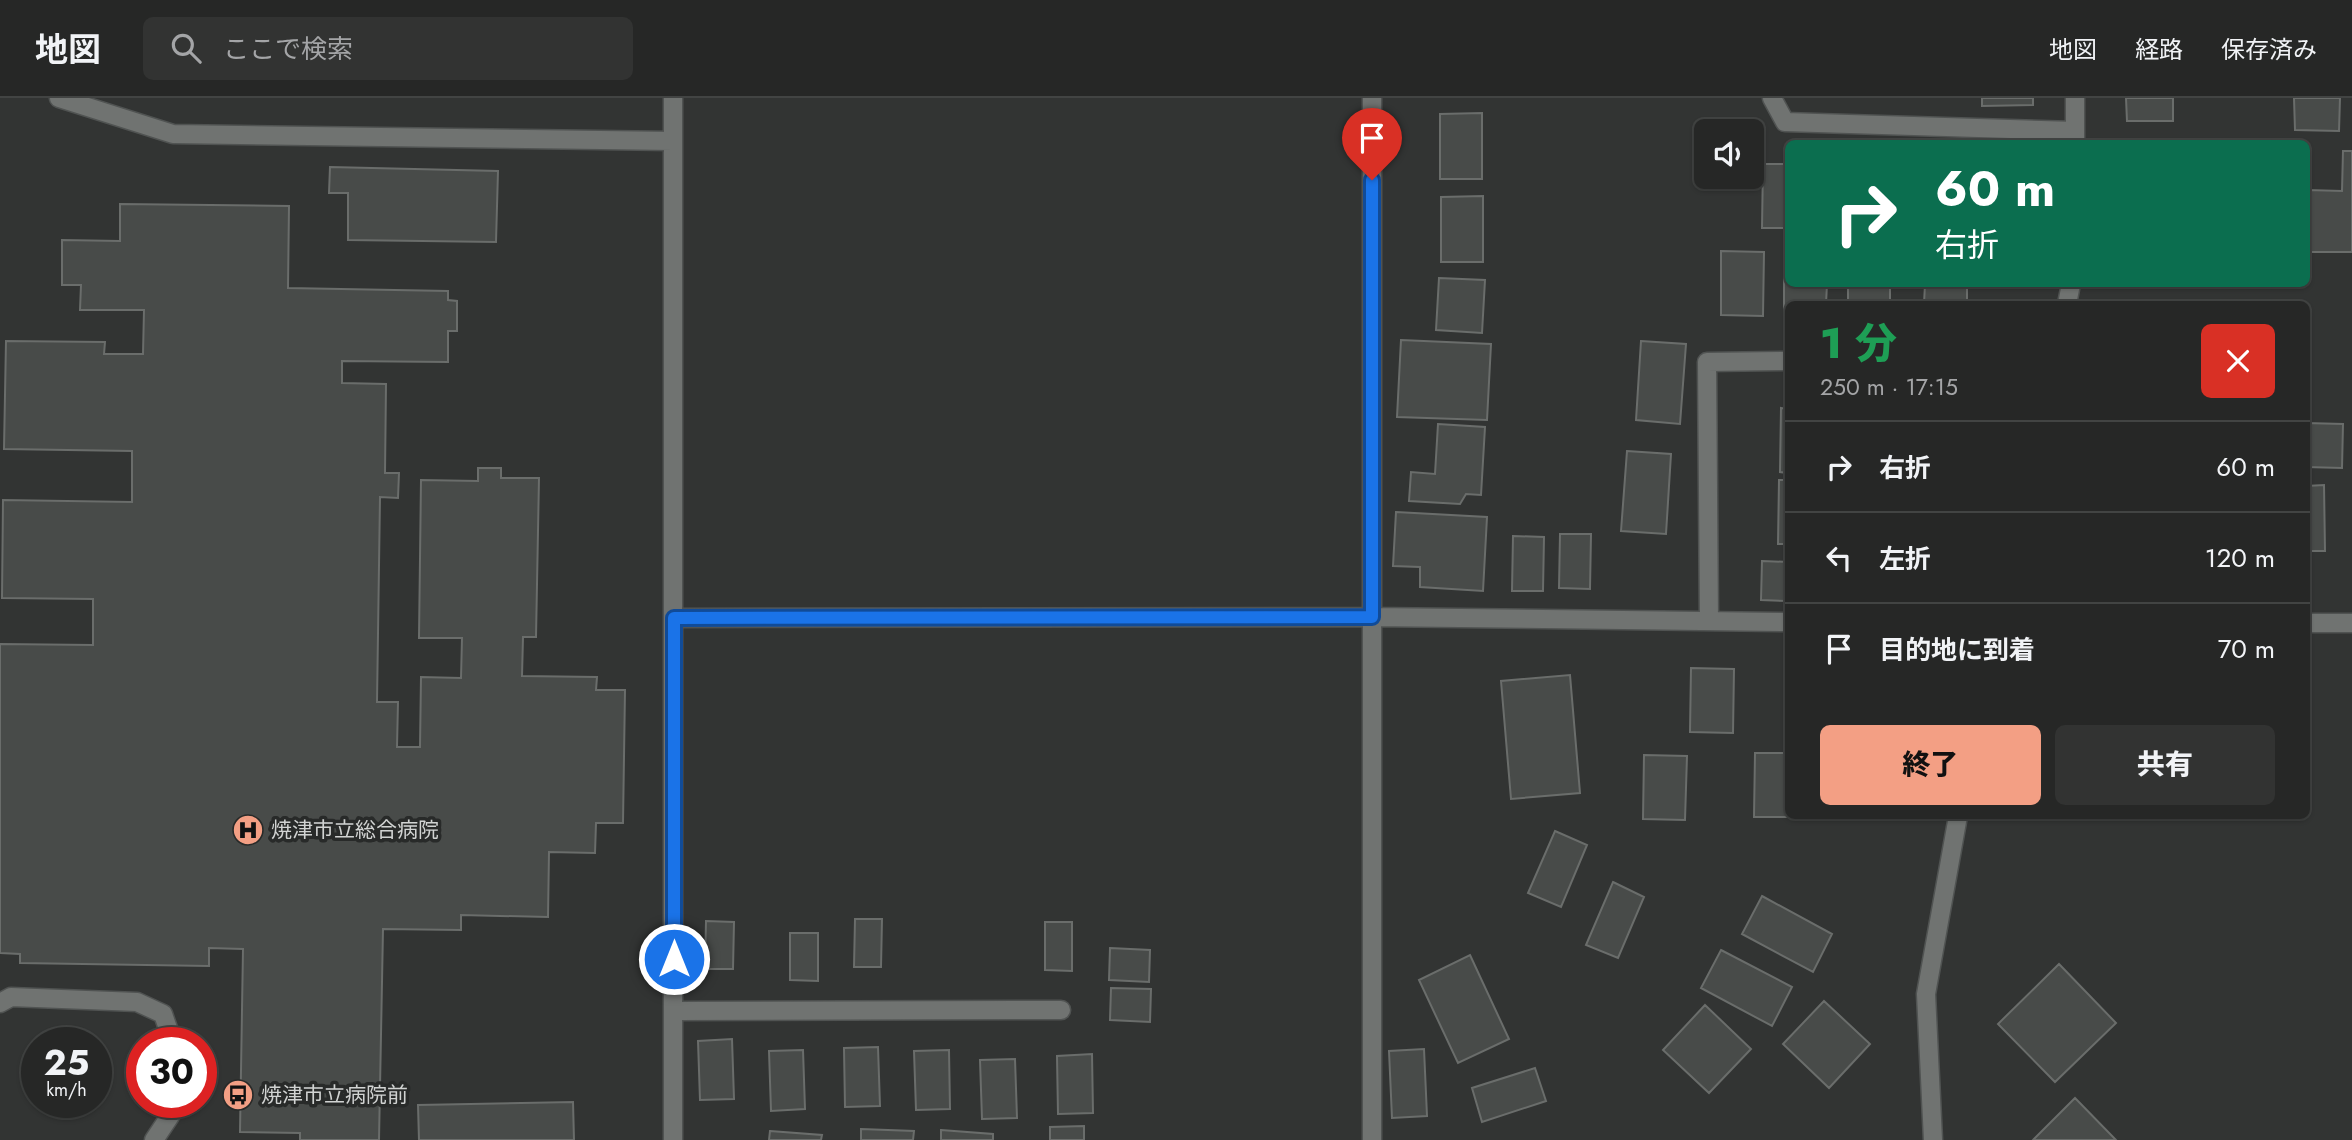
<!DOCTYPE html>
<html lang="ja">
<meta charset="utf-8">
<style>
body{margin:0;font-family:Jost,"Noto Sans JP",sans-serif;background:#323332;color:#f1f3f6;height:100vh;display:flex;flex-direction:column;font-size:26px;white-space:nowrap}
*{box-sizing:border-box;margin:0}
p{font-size:23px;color:#a4a5a7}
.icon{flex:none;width:38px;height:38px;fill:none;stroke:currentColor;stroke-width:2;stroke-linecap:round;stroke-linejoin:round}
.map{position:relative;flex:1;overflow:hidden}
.details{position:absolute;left:1785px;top:203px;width:525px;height:518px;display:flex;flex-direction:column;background:#262726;border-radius:10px;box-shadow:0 2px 5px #0004,0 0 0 2px #424443}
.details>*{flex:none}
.banner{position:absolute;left:1785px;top:42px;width:525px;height:147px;border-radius:10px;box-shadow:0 2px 5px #0004,0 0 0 2px #424443;background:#0b6e4f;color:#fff;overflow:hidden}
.controls{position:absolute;left:1694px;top:21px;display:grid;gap:14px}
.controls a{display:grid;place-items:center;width:70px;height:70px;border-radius:10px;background:#262726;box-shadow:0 2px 5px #0004,0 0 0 2px #424443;font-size:35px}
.speed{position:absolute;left:21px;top:929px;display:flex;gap:14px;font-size:35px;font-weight:700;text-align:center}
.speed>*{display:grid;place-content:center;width:91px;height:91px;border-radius:50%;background:#262726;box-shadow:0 2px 5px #0004,0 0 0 2px #424443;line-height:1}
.speed small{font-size:18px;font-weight:400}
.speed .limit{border:10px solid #d22;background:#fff;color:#111}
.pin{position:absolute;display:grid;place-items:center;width:60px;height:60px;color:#fff;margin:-72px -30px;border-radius:50% 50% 50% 0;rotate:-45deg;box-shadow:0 0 7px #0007}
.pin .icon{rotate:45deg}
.me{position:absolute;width:77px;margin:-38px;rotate:0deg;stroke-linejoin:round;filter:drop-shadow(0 0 5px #0008)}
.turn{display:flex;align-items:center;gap:24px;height:147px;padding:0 35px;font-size:32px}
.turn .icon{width:91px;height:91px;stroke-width:2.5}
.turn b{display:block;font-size:49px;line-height:60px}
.round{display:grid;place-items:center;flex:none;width:74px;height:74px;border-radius:10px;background:#323332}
.overview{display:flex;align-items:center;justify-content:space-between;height:119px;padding:0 35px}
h1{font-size:42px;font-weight:800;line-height:52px;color:#1e9e55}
.cta{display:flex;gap:14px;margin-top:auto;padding:14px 35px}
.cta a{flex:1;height:80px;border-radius:10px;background:#f39f84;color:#111;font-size:28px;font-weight:800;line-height:80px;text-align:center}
.cta a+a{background:#323332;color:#f1f3f6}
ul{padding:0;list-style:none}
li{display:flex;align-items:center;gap:21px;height:91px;padding:0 35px;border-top:2px solid #424443}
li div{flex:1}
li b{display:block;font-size:26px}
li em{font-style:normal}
header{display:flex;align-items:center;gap:42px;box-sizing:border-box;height:98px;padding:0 35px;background:#262726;border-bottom:2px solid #424443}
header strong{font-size:33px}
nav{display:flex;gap:38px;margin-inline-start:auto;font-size:24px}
.search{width:490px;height:63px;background:#323332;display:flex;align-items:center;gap:18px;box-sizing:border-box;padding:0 24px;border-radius:10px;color:#a4a5a7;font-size:26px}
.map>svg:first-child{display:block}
.building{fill:#484b49;stroke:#6a6d6b;stroke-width:2}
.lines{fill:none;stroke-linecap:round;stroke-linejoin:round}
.lane-casing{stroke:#505352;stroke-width:21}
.street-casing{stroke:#505352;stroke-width:21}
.lane{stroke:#707371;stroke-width:18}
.street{stroke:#707371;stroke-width:18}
.route-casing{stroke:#114b97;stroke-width:18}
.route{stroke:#1a73e8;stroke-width:12}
.labels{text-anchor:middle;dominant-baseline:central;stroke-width:7;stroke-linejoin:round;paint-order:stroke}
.poi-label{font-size:21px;fill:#d1d3d2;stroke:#282a29;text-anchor:start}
</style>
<header>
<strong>地図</strong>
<div class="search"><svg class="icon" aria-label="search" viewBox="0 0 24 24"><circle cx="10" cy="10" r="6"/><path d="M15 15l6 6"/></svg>ここで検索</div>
<nav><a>地図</a><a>経路</a><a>保存済み</a></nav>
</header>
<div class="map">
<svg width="2352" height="1042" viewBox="0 0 2352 1042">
<rect width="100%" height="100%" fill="#323433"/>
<path class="building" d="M1982 0H2033V7L1982 8Z
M2126 0H2173V23H2127Z
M2294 0H2340L2339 33 2295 32Z
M1482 15V81H1440V16Z
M2155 41 2229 42V46H2155Z
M2343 53H2352V154H2307L2308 92 2342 93Z
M1763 66H1788V130H1762Z
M330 69 498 73 496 144 348 142V95H329Z
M1483 98V164H1441V99Z
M120 106 289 108 288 190 448 193V202L457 203V233H448V264L342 263V285L386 286 385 375H399L398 400 380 399 377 604H398L397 649H420L421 579 461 580 462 540H419L421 382 478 383V370H501V380H539L536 539H523L522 578 597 579 596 592H625L623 725H596L595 755 549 754 548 819 461 817V832L383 831 379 1042H300V1035L240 1034 243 851 209 850V868L20 865V856L0 855V546L93 547V501L2 500 3 402 132 404V353L4 351 6 243 105 244 104 256H143L144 212H80L81 187H62V142L120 143Z
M1721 153 1764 154 1763 218 1721 217Z
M1784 157H1788V186H1827L1826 206H1788V221H1784Z
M1439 180 1485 182 1482 235 1436 232Z
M1848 186H1890V206H1848Z
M1925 186H1967V206H1924Z
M1401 242 1491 246 1487 322 1397 319Z
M1641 243 1686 246 1680 326 1636 322Z
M1781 310 1788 311V375L1780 374Z
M2306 325 2343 326 2342 370 2306 369Z
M1438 326 1485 329 1481 397 1466 396 1460 406 1409 403 1411 374 1435 376Z
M1627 353 1671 356 1666 436 1621 433Z
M1779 382H1788V446H1778Z
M2324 387 2325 453H2306V388Z
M1396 414 1487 419 1483 493 1420 489V469L1393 468Z
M1560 436H1591L1590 491 1559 490Z
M1513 438 1544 439 1543 493H1512Z
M1762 463 1788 464V503L1761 502Z
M1691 570 1734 571 1733 635 1690 634Z
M1570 577 1580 695 1511 701 1501 583Z
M1755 655H1788V718L1796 719H1754Z
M1644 657 1687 658 1685 722 1643 721Z
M1555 733 1587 747 1561 809 1528 795Z
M1613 784 1644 799 1618 860 1586 847Z
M1762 798 1832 836 1813 874 1742 836Z
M855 821H882L881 869H854Z
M706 823 734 824 733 871H705Z
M1045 824H1072V873L1045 872Z
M790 835H818V883L790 882Z
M1110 850 1150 852 1149 884 1109 882Z
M1721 852 1792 889 1772 928 1701 890Z
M1470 857 1509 941 1458 965 1419 882Z
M2059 866 2116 925 2055 984 1998 926Z
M1111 890 1151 891 1150 924 1110 922Z
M1824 903 1870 946 1829 990 1783 946Z
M1705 907 1751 951 1709 995 1663 952Z
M732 941 734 1001 700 1002 698 943Z
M878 949 880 1008 845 1009 844 950Z
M1424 951 1427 1018 1392 1020 1389 953Z
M803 952 805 1011 771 1013 769 953Z
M949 952 950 1011 916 1012 914 953Z
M1092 956 1093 1015 1058 1016 1057 958Z
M1015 961 1017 1020 982 1021 980 962Z
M1535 970 1546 1003 1482 1024 1472 990Z
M2075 1000 2116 1042H2033Z
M573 1004 574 1042H419L418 1007Z
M1084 1028V1042H1050V1029Z
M861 1031 914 1033 913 1042H861Z
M941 1032 993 1036V1042H941Z
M770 1033 822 1037 821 1042H769Z"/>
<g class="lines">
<g class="lane-casing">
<path id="lane" d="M0 905 11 899 137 904 163 916 173 945
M154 1042 170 1018 171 1004"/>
</g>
<g class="street-casing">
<path id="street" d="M59 0 173 36 673 43
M673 0V1042
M1772 0 1785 24 2075 33
M2075 46V0
M2067 206 2071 186
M674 520 1372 519 1788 524
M1709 523 1707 264 1788 263
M2306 525H2352
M674 913 1061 912
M1372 1042V0
M1933 1042 1926 896 1958 718"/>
</g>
<use href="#lane" class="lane"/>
<use href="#street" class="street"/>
</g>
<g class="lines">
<g class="route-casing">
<path id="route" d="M674 861V520L1372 519V82"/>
</g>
<use href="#route" class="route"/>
</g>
<defs>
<g id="hospital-disc" transform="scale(1.575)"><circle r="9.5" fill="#f39f84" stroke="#282a29"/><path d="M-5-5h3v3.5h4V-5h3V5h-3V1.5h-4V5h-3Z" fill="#111"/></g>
<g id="bus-disc" transform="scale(1.575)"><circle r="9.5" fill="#f39f84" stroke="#282a29"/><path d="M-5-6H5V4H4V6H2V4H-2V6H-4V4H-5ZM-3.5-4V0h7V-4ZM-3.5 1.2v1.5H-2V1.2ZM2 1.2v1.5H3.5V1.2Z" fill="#111"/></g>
</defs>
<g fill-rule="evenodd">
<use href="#hospital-disc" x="248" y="732"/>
<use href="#bus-disc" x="238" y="997"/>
</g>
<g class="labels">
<g class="poi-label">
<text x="271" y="732">焼津市立総合病院</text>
<text x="261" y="997">焼津市立病院前</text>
</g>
</g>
</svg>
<div class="controls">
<a><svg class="icon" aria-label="sound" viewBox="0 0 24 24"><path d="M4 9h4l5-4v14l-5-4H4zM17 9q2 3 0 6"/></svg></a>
</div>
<div class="speed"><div>25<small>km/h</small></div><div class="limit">30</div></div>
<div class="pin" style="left:1372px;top:82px;background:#d93025"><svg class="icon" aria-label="arrive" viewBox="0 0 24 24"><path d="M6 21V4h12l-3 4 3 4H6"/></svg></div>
<svg class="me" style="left:674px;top:861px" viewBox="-20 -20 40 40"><circle r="17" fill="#1a73e8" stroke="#fff" stroke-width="3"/><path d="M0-11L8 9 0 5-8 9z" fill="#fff"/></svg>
<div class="banner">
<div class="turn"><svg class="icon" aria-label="right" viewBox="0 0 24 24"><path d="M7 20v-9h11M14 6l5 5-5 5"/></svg><div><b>60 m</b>右折</div></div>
</div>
<section class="details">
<div class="overview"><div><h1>1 分</h1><p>250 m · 17:15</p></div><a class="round" style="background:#d93025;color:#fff"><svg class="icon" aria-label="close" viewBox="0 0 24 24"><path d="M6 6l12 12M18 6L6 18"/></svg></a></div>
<ul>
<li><svg class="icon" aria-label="right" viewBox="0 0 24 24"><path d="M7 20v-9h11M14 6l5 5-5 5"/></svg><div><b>右折</b></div><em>60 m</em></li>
<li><svg class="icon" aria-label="left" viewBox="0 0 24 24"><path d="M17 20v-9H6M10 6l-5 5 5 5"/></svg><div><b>左折</b></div><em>120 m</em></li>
<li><svg class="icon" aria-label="arrive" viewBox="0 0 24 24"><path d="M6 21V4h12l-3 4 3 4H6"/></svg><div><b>目的地に到着</b></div><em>70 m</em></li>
</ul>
<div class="cta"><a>終了</a><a>共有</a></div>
</section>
</div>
